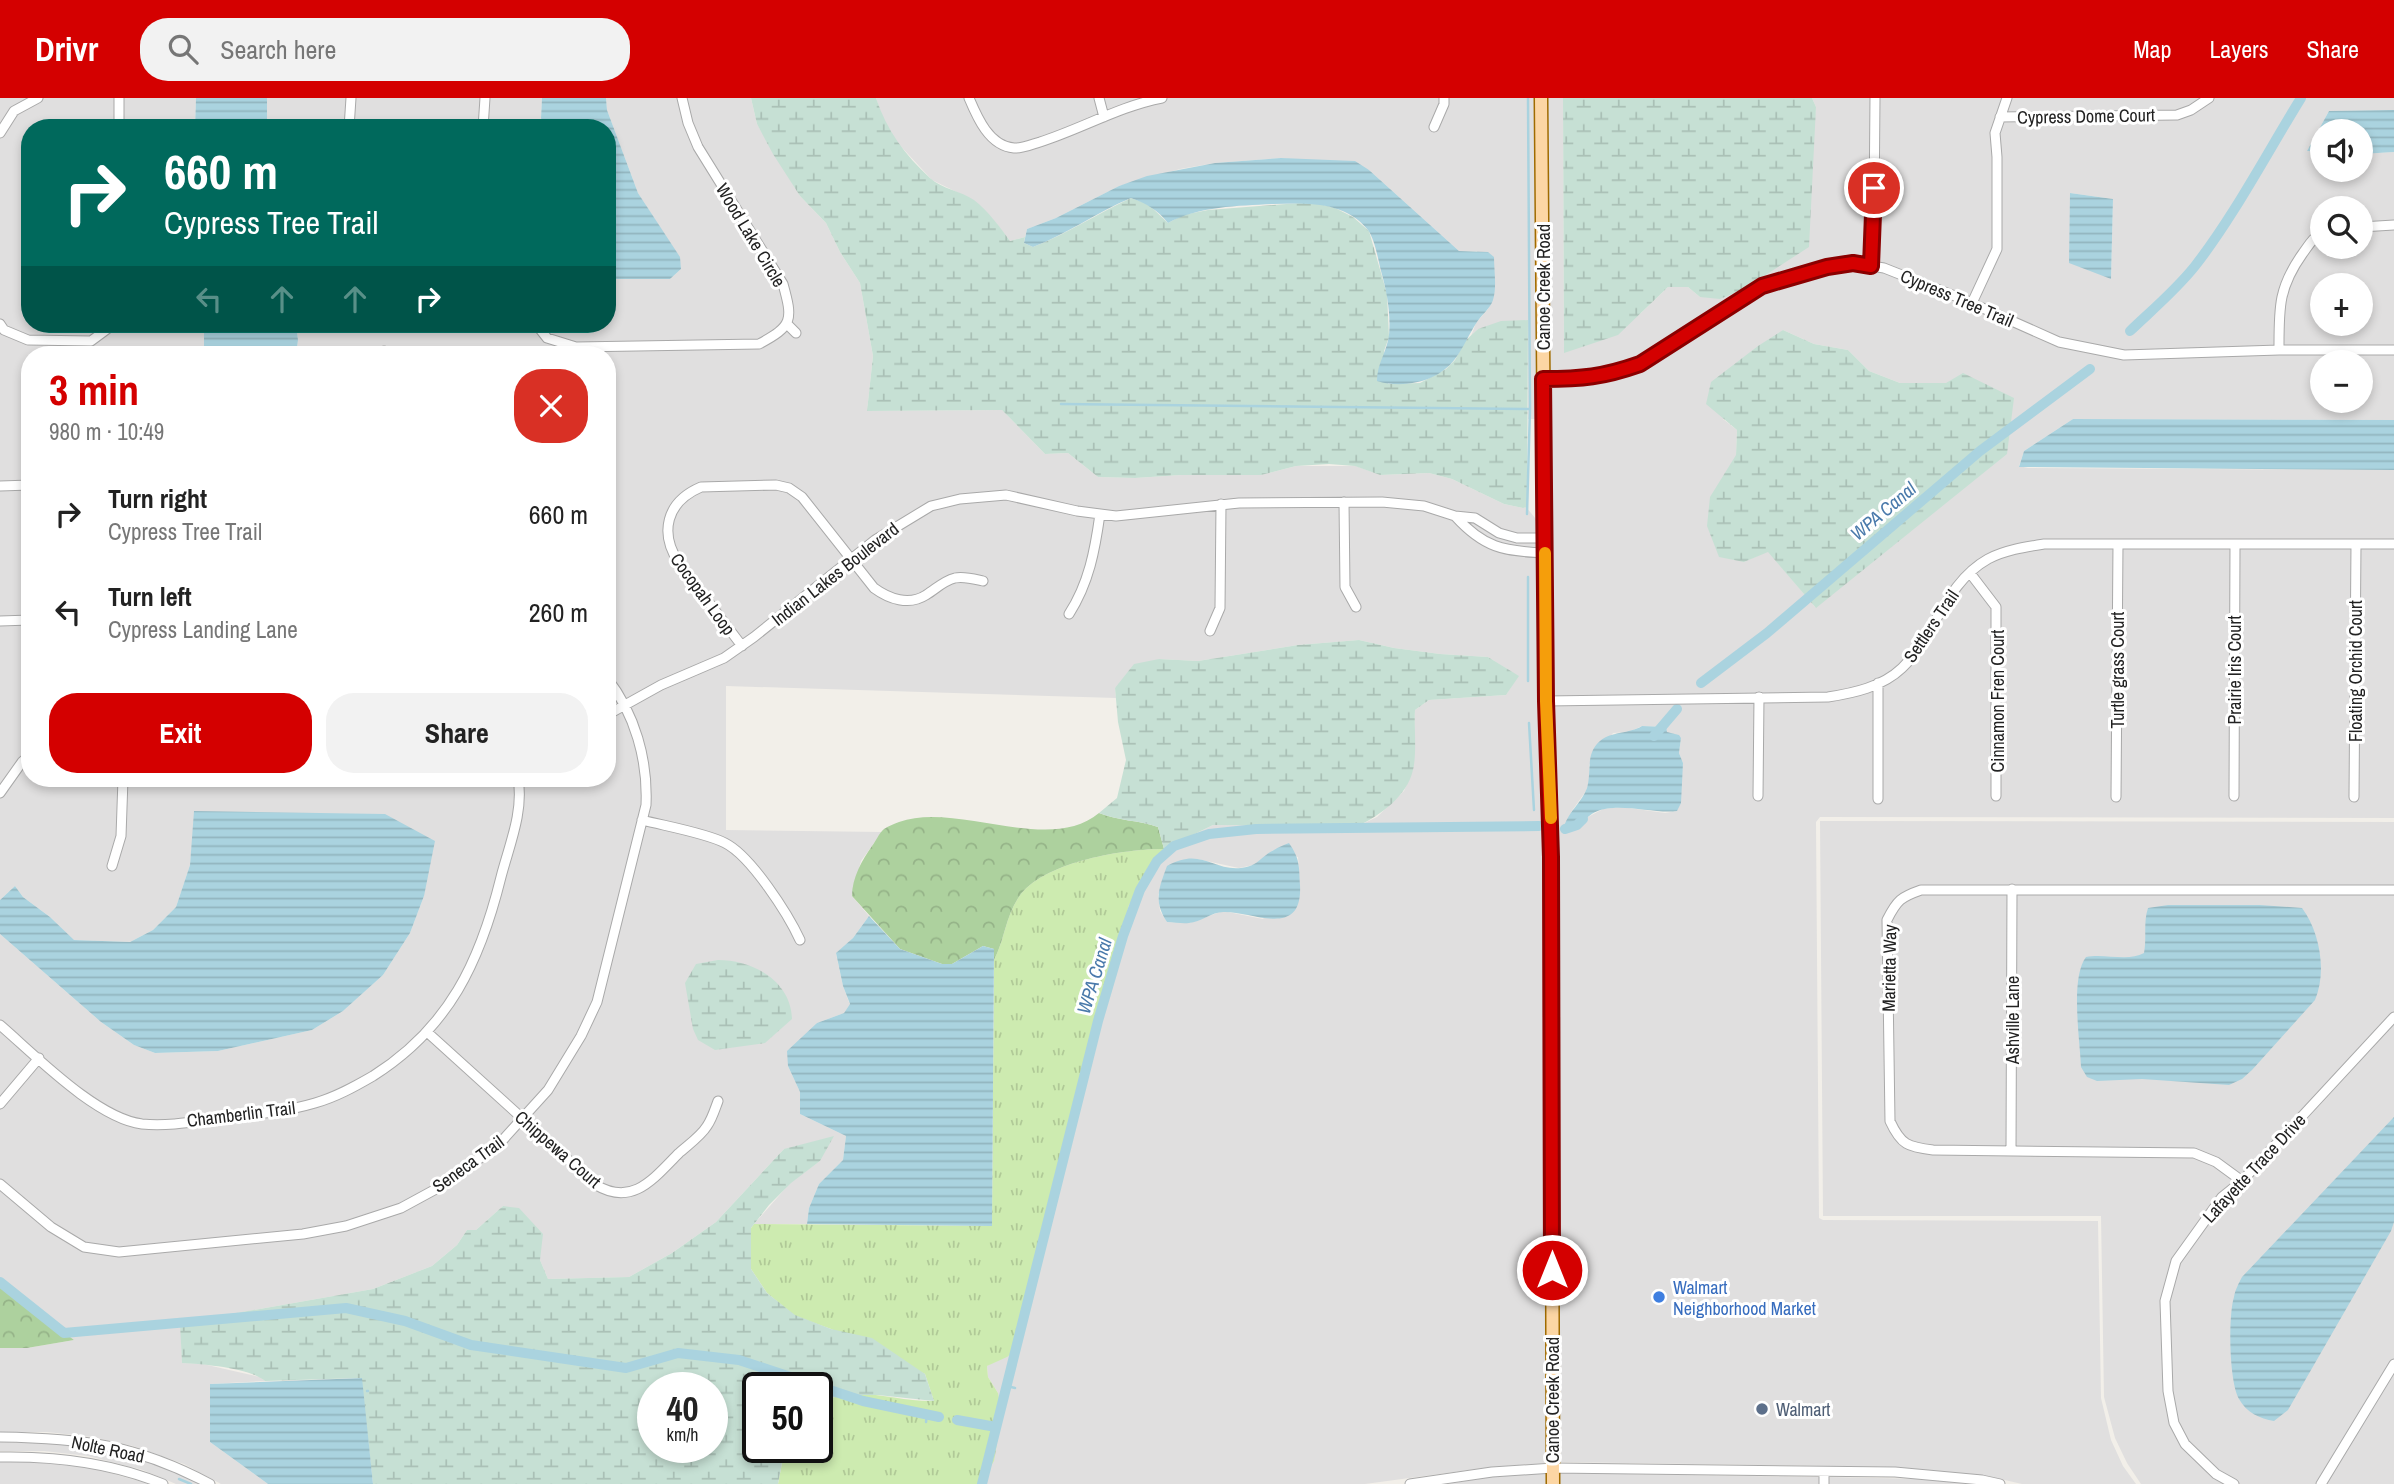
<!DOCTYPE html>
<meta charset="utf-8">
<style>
body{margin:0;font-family:"Archivo Narrow",sans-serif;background:#f2f2f2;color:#222;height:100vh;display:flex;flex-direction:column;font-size:26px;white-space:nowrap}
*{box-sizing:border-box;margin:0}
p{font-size:23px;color:#767676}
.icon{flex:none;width:38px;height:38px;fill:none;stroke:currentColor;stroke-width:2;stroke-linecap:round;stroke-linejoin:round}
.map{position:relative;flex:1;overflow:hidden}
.side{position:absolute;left:21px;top:248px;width:595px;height:441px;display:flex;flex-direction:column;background:#fff;border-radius:28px;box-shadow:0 4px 10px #0003}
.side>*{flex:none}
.hud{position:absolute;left:21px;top:21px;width:595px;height:214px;border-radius:28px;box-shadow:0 4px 10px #0003;background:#00695c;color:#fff;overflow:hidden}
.controls{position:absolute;left:2310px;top:21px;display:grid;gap:14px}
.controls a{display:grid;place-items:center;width:63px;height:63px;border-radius:50%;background:#fff;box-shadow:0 4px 10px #0003;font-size:35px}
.speed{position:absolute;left:637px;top:1274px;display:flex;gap:14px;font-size:35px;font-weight:700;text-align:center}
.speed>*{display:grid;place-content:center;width:91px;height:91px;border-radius:50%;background:#fff;box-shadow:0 4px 10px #0003;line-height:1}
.speed small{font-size:18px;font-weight:400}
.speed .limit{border:4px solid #111;border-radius:10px;background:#fff;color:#111}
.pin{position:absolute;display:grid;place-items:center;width:60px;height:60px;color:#fff;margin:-30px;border:4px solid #fff;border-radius:50%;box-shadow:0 2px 7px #0007}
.me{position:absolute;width:77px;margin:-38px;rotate:0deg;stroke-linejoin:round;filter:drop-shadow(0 0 5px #0008)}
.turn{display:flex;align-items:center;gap:24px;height:147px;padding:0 28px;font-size:32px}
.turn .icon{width:91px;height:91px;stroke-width:2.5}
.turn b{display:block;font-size:49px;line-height:60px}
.lanes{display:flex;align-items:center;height:66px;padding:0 28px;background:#0003;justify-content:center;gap:35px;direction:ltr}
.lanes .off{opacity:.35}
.round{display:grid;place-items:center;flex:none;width:74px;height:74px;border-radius:28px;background:#f2f2f2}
.head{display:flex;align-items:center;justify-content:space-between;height:119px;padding:0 28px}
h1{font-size:42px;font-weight:700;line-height:52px;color:#d40000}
.primary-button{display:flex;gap:14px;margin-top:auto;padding:14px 28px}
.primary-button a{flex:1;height:80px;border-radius:28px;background:#d40000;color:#fff;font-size:28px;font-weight:700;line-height:80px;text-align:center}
.primary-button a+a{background:#f2f2f2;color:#222}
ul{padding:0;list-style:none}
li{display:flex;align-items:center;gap:21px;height:98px;padding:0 28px}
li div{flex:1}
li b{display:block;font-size:26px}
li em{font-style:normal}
header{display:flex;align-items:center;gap:42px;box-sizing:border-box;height:98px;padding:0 35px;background:#d40000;color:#fff}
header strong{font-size:33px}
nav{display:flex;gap:38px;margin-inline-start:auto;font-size:24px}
.search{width:490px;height:63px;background:#f2f2f2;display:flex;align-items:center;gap:18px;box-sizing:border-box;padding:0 24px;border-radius:28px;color:#767676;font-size:26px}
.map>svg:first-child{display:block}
.residential{fill:#e0dfdf;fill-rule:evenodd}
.grass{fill:url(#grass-tufts)}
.forest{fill:url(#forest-crowns)}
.wetland{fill:url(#wetland-marsh);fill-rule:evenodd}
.water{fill:url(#water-rules)}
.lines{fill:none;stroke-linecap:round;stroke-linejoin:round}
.stream{stroke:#aad3df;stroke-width:2.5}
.canal{stroke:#aad3df;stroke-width:10}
.minor-casing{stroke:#a9a9a9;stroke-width:11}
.major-casing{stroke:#a06b00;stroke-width:15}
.minor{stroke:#fff;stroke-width:9}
.major{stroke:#fcd6a4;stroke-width:12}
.route-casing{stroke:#8a0000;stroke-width:18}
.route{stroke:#d40000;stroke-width:12}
.slow{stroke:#f59e0b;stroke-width:12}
.shop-dot{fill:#3f7fe0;stroke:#fff;stroke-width:2.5}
.service-dot{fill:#5c6f8a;stroke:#fff;stroke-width:2.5}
.labels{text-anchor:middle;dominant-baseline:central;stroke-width:6;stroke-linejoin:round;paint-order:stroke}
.street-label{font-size:18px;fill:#222;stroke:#fff}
.shop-label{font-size:18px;fill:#366cbe;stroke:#fff;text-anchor:start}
.service-label{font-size:18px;fill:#4e5e75;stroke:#fff;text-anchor:start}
.water-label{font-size:19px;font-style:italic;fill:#4a7aab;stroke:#fff}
</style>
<header>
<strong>Drivr</strong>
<div class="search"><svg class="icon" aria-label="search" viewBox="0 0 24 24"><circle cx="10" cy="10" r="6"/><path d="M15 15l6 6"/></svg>Search here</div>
<nav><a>Map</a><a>Layers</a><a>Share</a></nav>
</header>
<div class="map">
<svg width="2394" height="1386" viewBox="0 0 2394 1386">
<defs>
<pattern id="grass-tufts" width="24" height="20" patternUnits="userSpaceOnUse" patternTransform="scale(1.75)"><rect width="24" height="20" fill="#cdebb0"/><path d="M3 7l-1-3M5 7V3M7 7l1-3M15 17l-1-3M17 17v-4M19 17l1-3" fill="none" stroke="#b0c997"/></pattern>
<pattern id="forest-crowns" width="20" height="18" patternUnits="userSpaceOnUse" patternTransform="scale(1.75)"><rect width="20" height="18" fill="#add19e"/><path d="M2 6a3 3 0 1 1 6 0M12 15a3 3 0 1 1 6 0" fill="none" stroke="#95b388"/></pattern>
<pattern id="wetland-marsh" width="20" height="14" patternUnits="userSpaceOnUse" patternTransform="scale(1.75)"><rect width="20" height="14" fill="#c6e0d4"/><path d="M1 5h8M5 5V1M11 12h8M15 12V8" fill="none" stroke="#aac0b6"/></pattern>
<pattern id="water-rules" width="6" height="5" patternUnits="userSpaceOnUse" patternTransform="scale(1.75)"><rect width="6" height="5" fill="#aad3df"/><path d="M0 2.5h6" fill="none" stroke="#92b5bf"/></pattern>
</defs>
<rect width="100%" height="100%" fill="#f2efe9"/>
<path class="residential" d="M0 0H196L195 30H30V226H204V257H30V681H607V257H296L298 242 296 226H607V174L615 181H670L681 171 679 159 638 95 607 12 606 0H751L757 26 800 98 826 125 840 154 860 185 873 258 867 313 1002 312 1045 356 1068 355 1098 379 1135 380 1181 377H1261L1296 368H1356L1380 377 1429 375 1452 381 1504 406 1523 410 1526 409 1540 426 1546 705 1548 1365 1491 1369 1365 1386H980L994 1362 998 1295 988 1279 987 1268 1017 1250 1085 966 1129 807 1164 751 1213 727 1358 728 1377 719 1404 693 1413 671 1415 612 1429 602 1506 597 1518 578 1488 559 1440 556 1394 550 1359 542 1298 547 1198 563 1159 561 1115 590 1116 600 726 588V732L882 734 861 763 852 798 869 818 853 840 836 856 843 888 850 907 844 915 817 925 788 968 800 994V1016L846 1038 843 1062 819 1086 809 1110 807 1126H754L791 1084 820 1063 784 1051 716 1124 672 1155 629 1179 548 1181 540 1162 503 1108 476 1132H467L457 1147 432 1168 373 1191 181 1225 182 1265 203 1266 238 1274 260 1279 265 1283 210 1286V1344L268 1386H221L184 1366 133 1348 92 1339 47 1334H0V1250H27L74 1242 0 1185V836L101 924 134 947 155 955 218 953 312 932 343 913 383 877 410 835 424 798 195 713 190 767 176 809 153 832 130 844 73 842 50 819 23 799 15 788 0 802ZM1273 752 1298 759 1299 773 1263 821 1223 813 1189 825 1167 824 1160 813 1158 796 1197 761 1239 770 1258 766Z
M267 0H542L541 20 544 30H267Z
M876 0H1536L1539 321H1528V222L1478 231 1471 238 1476 225 1488 211 1494 188 1477 153H1459L1369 72 1281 60 1215 65 1180 71 1119 88 1056 120 1027 131 1025 139 1010 143 996 125 973 102 932 82 895 42 884 24Z
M1546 0H1563L1564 254 1639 217 1668 189H1688L1700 199 1813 34 1816 9 1812 0H2394V12L2329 13 2307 53 2322 54V72H2361V56L2394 54V322L2073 321 2024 353 2019 368 2028 370 2394 372V720L1820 719 1816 724 1819 1120 1823 1122 2098 1123 2101 1300 2111 1342 2123 1368 2136 1386H2022L1983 1377 1895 1369 1557 1364ZM2070 95 2113 101 2111 180 2096 174ZM2322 110H2361V149H2322ZM2322 187H2361V226H2322ZM1783 232 1814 246 1848 252 1869 273 1900 285H1946L1816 510 1768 453 1744 464 1736 357 1737 332 1723 321ZM2322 264H2361V303H2322ZM1642 628 1666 629V634L1681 640 1679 655 1683 665 1677 713 1665 715 1622 709 1603 711 1586 720 1571 714 1586 693 1590 680 1589 667 1613 635 1629 634Z
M1820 723 2394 724V1386H2141L2127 1365 2115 1340 2104 1299 2101 1118H1823Z
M0 1344 46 1345 91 1349 130 1358 181 1376 200 1386H176L143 1372 88 1358 44 1353H0Z
M0 1364H43L86 1368 149 1386H0Z
M1548 1375 1549 1386H1446L1492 1379Z
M1558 1375 1819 1379V1386H1558Z
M1829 1379 1923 1381 1970 1386H1829Z"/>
<path class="grass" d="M1164 751 1129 807 1085 966 1017 1251 1007 1259 987 1268 988 1279 998 1295 1002 1316 994 1363 980 1386H778L785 1349H817V1307C824 1304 831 1300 838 1298 867 1291 904 1304 934 1303L925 1276 831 1231 795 1218 767 1195 751 1171V1130L754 1126 992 1128 994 862C1005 841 1006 815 1021 796 1048 763 1124 751 1164 751Z"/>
<path class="forest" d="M1099 715C1118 723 1139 722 1158 729L1164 751C1124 751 1048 763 1021 796 1006 815 1005 841 994 862V851L983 848 952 866H942L900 851 852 798C852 780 862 762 872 748 876 743 879 735 884 731 888 728 894 726 899 724 956 703 1049 757 1099 715Z
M0 1185 74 1242 27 1250H0Z"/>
<path class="wetland" d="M751 0H876C887 33 905 57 930 80 942 91 961 93 974 102 988 113 1000 129 1010 143L1025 139 1024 145 1033 149C1067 136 1098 115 1131 100L1148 106 1168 125 1183 117 1208 112 1312 104 1335 110 1353 119 1369 133 1387 196 1389 239 1384 253 1388 286 1420 285 1446 271 1455 262 1465 243 1478 231 1501 223 1528 222 1527 409 1523 410 1504 406 1452 381 1429 375 1380 377 1355 368 1329 366 1296 368 1261 377H1181L1135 380 1098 379 1068 355 1045 356 1002 312 867 313 873 258 860 185 840 154 826 125 800 98 773 56 757 26Z
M1563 0H1812L1816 9 1809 149 1744 191 1720 201 1700 199 1688 189H1668L1618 237 1564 255Z
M1783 232 1814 246 1848 252 1869 273 1900 285H1946L1963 275 2014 300 2007 356 1816 510 1768 454 1744 464 1719 459 1707 428 1710 399 1736 357 1737 332 1706 306 1711 284 1758 248Z
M1359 542 1394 550 1440 556 1488 559 1519 578 1506 597 1429 602 1415 612C1414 629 1417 656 1413 672 1407 698 1381 717 1358 728L1213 727 1164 751 1158 729C1139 722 1118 723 1099 715L1117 700 1126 662 1118 624 1115 590 1134 566 1159 561 1198 563 1298 547Z
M718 862C753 862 791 883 792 921L765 945 715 952 698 942 693 931 685 885 696 866Z
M834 1038 820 1063 791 1085 769 1107 751 1130V1171L767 1195 795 1217 831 1231 872 1240 925 1276 934 1303 878 1297H839L817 1307V1290H758V1349H785L778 1386H373L361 1280 265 1283C250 1270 203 1266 182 1265L180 1225 373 1191 432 1168 457 1147 467 1132H476L503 1108 519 1110 543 1136 540 1162 548 1181 629 1179 672 1155 716 1124 784 1051ZM653 1290H712V1349H653Z"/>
<path class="water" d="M196 0H267V30H195Z
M542 0H606L607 12 638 95 680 159 681 171 670 181H615L607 174V30H544L541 20Z
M2394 12V54L2361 56V33H2322V54L2307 53 2329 13Z
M1281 60 1355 63 1369 72 1459 153 1488 154 1494 159C1494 172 1497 189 1493 202 1490 211 1482 216 1477 224 1469 236 1464 249 1455 261 1438 284 1403 291 1377 283 1377 265 1387 254 1389 237 1391 216 1387 194 1381 173 1378 161 1375 142 1368 132 1345 103 1306 105 1273 106 1239 108 1199 108 1168 125 1158 112 1147 106 1131 100 1097 114 1067 136 1033 149L1024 145 1027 131 1056 120 1119 88 1147 78 1215 65Z
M2070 95 2113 101 2111 181 2069 165Z
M204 226H296L298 242 296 257H204Z
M2073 321 2394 322V372L2019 369 2024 353Z
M1642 628 1666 629 1667 634 1679 637 1681 640 1679 655 1683 665 1681 705 1677 713C1649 717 1598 696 1582 727L1564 728C1569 713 1582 704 1587 690 1592 673 1585 656 1600 643 1612 633 1629 636 1642 628Z
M194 713 385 716 435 743 424 798 410 835 383 877 343 913 312 932 218 953 155 955 134 947 101 924 0 836V802L15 788 23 799 50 819 74 842 130 844 153 832 176 809 190 767Z
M1289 745C1300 761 1299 768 1300 787 1303 841 1254 814 1225 814 1213 813 1201 824 1189 825 1182 826 1174 824 1167 824 1153 803 1159 790 1167 768 1201 749 1212 773 1241 770 1259 768 1260 759 1274 752 1278 749 1284 747 1289 745Z
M2168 807H2260L2302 810C2320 834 2327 874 2315 902L2252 972 2242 981 2229 987 2142 981 2097 983 2087 979 2081 969C2080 942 2070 880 2086 859 2104 855 2128 864 2144 855 2147 839 2143 825 2148 810Z
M869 818 900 851 942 866H952L983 848 994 851 992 1128 807 1126 809 1110 819 1086 843 1062 846 1038 800 1016V994L788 968 787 953 817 925 844 915 850 906 843 888 836 855 853 840Z
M2394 1019V1124L2391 1133 2288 1312 2274 1323C2260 1321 2246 1314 2239 1301 2229 1284 2228 1218 2234 1199 2235 1192 2239 1185 2242 1179Z
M362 1280 373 1386H268L210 1344V1286Z"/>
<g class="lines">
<path class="stream" d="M1528 0 1530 311
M1061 306 1530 311 1527 416
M1528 479V583
M1529 625 1534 712
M1007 1288 1015 1290
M367 1293H368
M926 1324 927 1316
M179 1381 191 1386"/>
<path class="canal" d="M2130 233C2152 212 2176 192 2195 168 2234 118 2267 55 2301 0
M1701 585 1767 535 1980 353 2090 271
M1654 638 1677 611
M1565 731 1577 727 1583 721
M0 1184 64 1235 346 1210 405 1223 471 1247 626 1270 678 1255 739 1262 863 1303 939 1319
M957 1322 996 1329
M982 1386 1098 923 1123 838 1140 792 1157 763 1174 748 1209 736 1256 731 1539 728"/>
<g class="minor-casing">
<path id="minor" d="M119 0V30
M969 0C977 19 989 48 1014 50 1021 51 1033 46 1040 44 1081 31 1120 8 1162 0
M1099 0 1104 19
M2000 19 2177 17 2191 12 2209 0
M1434 29 1444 6V0
M349 30 351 0
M483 30 485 0
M0 35 14 13 38 0
M2361 129 2394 127
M1871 168 1874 113 1875 0
M1972 205 1997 151V59L1995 35 2007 0
M0 226 4 232 28 242 91 243 114 226
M536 226 547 240 576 249 759 246C793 228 793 222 783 186L698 49 688 25 682 0
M787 226 796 235
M2279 252C2279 210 2278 190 2303 155 2309 147 2313 139 2322 135
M384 253 386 257
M1543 281H1576L1607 278 1640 266 1762 188 1827 169 1853 165 1884 170 1960 200 2059 244 2124 257 2279 252H2394
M0 388 30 387
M1344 404 1345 489 1356 509
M1455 418C1484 450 1503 453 1545 455
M1970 475 1996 509V698
M1069 516C1089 485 1095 452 1100 416
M0 523 30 522
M1210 533 1220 510 1221 406
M742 548 679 465C659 435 666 404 701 389L776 387 789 390 802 399 874 490C889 501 909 508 926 497 936 491 943 483 955 480 964 478 974 481 983 483
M1546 603 1828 599C1854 595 1882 589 1902 570 1935 538 1945 485 1988 461 2005 452 2025 449 2044 446H2394
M607 617 661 587 724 560 754 539 875 442 931 408 960 401 1006 397 1077 413 1116 418 1239 405 1382 404 1424 408 1455 418 1475 420 1499 435 1517 440H1545
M0 695 22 664 30 657
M1758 698 1759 599
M2234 698 2235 446
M2116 699 2118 446
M2354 699 2356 446
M1878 701V585
M642 722C665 728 706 735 725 745 751 758 788 816 800 842
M112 768 121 738 123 681
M0 927C35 957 96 1020 142 1026 171 1029 203 1022 232 1019 260 1016 288 1013 315 1005 336 999 354 989 373 978 449 930 480 864 501 779 509 748 524 713 518 681
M427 934 596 1087C633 1109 654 1080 679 1055 688 1047 701 1038 707 1028 712 1021 715 1011 718 1003
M0 1006 39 960
M2011 1053 2012 791
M2242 1083 2216 1064 2194 1055 1933 1052C1908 1049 1901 1047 1890 1023L1887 822C1897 802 1901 799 1921 792H2394
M0 1086 51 1129 84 1149 119 1154 303 1136 346 1128 401 1110 447 1085 500 1045 548 992 581 938 597 904 646 707C648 662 635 616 607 580
M0 1339C82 1340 137 1347 210 1386
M0 1359C56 1358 110 1364 163 1386
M1410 1386 1492 1374 1553 1370 1895 1374 1982 1382 2000 1386
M1824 1386V1374
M2234 1386 2216 1376 2185 1346 2174 1325 2168 1293 2165 1203 2176 1163 2222 1099 2242 1083 2394 919
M2321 1386 2394 1266"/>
</g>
<g class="major-casing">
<path id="major" d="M1541 0 1546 603 1551 759 1553 1386"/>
</g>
<use href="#minor" class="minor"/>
<use href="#major" class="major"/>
</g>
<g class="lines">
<g class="route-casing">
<path id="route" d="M1552 1172 1551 759 1546 603 1543 281C1582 281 1603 279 1640 266L1762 188 1827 169 1853 165 1871 168 1874 90"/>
</g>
<use href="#route" class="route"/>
<path class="slow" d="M1545 455 1546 603 1551 720"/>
</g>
<circle class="shop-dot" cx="1659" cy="1199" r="7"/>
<circle class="service-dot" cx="1762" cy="1311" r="7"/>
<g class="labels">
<g class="street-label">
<text transform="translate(2086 18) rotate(-1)">Cypress Dome Court</text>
<text transform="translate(751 137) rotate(59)">Wood Lake Circle</text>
<text transform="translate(1543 189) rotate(-90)">Canoe Creek Road</text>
<text transform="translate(1957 200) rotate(23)">Cypress Tree Trail</text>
<text transform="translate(835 476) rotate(-38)">Indian Lakes Boulevard</text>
<text transform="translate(703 496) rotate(54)">Cocopah Loop</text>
<text transform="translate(1931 528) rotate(-56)">Settlers Trail</text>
<text transform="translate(2117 572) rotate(-90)">Turtle grass Court</text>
<text transform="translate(2234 572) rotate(-90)">Prairie Iris Court</text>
<text transform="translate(2355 573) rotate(-90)">Floating Orchid Court</text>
<text transform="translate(1997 603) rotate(-90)">Cinnamon Fren Court</text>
<text transform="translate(1889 870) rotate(-89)">Marietta Way</text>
<text transform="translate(2012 922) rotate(-90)">Ashville Lane</text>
<text transform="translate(241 1016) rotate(-7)">Chamberlin Trail</text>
<text transform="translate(558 1051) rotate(41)">Chippewa Court</text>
<text transform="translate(468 1066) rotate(-36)">Seneca Trail</text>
<text transform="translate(2254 1070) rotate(-47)">Lafayette Trace Drive</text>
<text transform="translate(1552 1302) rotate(-90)">Canoe Creek Road</text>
<text transform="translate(108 1351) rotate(12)">Nolte Road</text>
</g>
<g class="shop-label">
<text x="1673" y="1189">Walmart<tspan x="1673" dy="21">Neighborhood Market</tspan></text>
</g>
<g class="service-label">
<text x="1776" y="1311">Walmart</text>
</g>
<g class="water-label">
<text transform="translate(1883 413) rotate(-40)">WPA Canal</text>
<text transform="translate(1094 878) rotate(-73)">WPA Canal</text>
</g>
</g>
</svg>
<div class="controls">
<a><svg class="icon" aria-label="sound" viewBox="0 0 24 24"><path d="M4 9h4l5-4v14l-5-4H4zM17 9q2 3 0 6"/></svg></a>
<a><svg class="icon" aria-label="search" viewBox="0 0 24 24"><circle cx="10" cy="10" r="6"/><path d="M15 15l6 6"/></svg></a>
<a>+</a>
<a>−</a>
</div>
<div class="speed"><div>40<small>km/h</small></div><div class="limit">50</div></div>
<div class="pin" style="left:1874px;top:90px;background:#d93025"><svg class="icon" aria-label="arrive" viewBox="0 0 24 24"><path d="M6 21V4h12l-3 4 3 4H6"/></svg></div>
<svg class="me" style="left:1552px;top:1172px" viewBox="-20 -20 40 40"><circle r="17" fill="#d40000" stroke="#fff" stroke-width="3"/><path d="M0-11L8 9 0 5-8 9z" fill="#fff"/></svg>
<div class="hud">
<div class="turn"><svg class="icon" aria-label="right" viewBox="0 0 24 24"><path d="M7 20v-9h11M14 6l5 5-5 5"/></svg><div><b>660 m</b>Cypress Tree Trail</div></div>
<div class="lanes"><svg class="icon off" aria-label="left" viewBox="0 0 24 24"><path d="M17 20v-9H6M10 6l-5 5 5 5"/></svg><svg class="icon off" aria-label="ahead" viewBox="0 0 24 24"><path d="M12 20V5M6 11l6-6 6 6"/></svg><svg class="icon off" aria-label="ahead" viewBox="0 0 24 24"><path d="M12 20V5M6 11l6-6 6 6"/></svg><svg class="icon" aria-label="right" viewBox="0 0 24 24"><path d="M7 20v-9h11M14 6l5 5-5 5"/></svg></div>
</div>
<section class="side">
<div class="head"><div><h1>3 min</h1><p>980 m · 10:49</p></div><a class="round" style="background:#d93025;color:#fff"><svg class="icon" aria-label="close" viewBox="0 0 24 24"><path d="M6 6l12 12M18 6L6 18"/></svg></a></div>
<ul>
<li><svg class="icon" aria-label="right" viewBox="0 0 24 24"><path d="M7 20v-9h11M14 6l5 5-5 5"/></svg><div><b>Turn right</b><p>Cypress Tree Trail</p></div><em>660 m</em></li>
<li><svg class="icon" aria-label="left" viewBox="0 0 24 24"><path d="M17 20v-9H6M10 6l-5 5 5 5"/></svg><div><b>Turn left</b><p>Cypress Landing Lane</p></div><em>260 m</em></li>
</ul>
<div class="primary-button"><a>Exit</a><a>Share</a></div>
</section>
</div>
